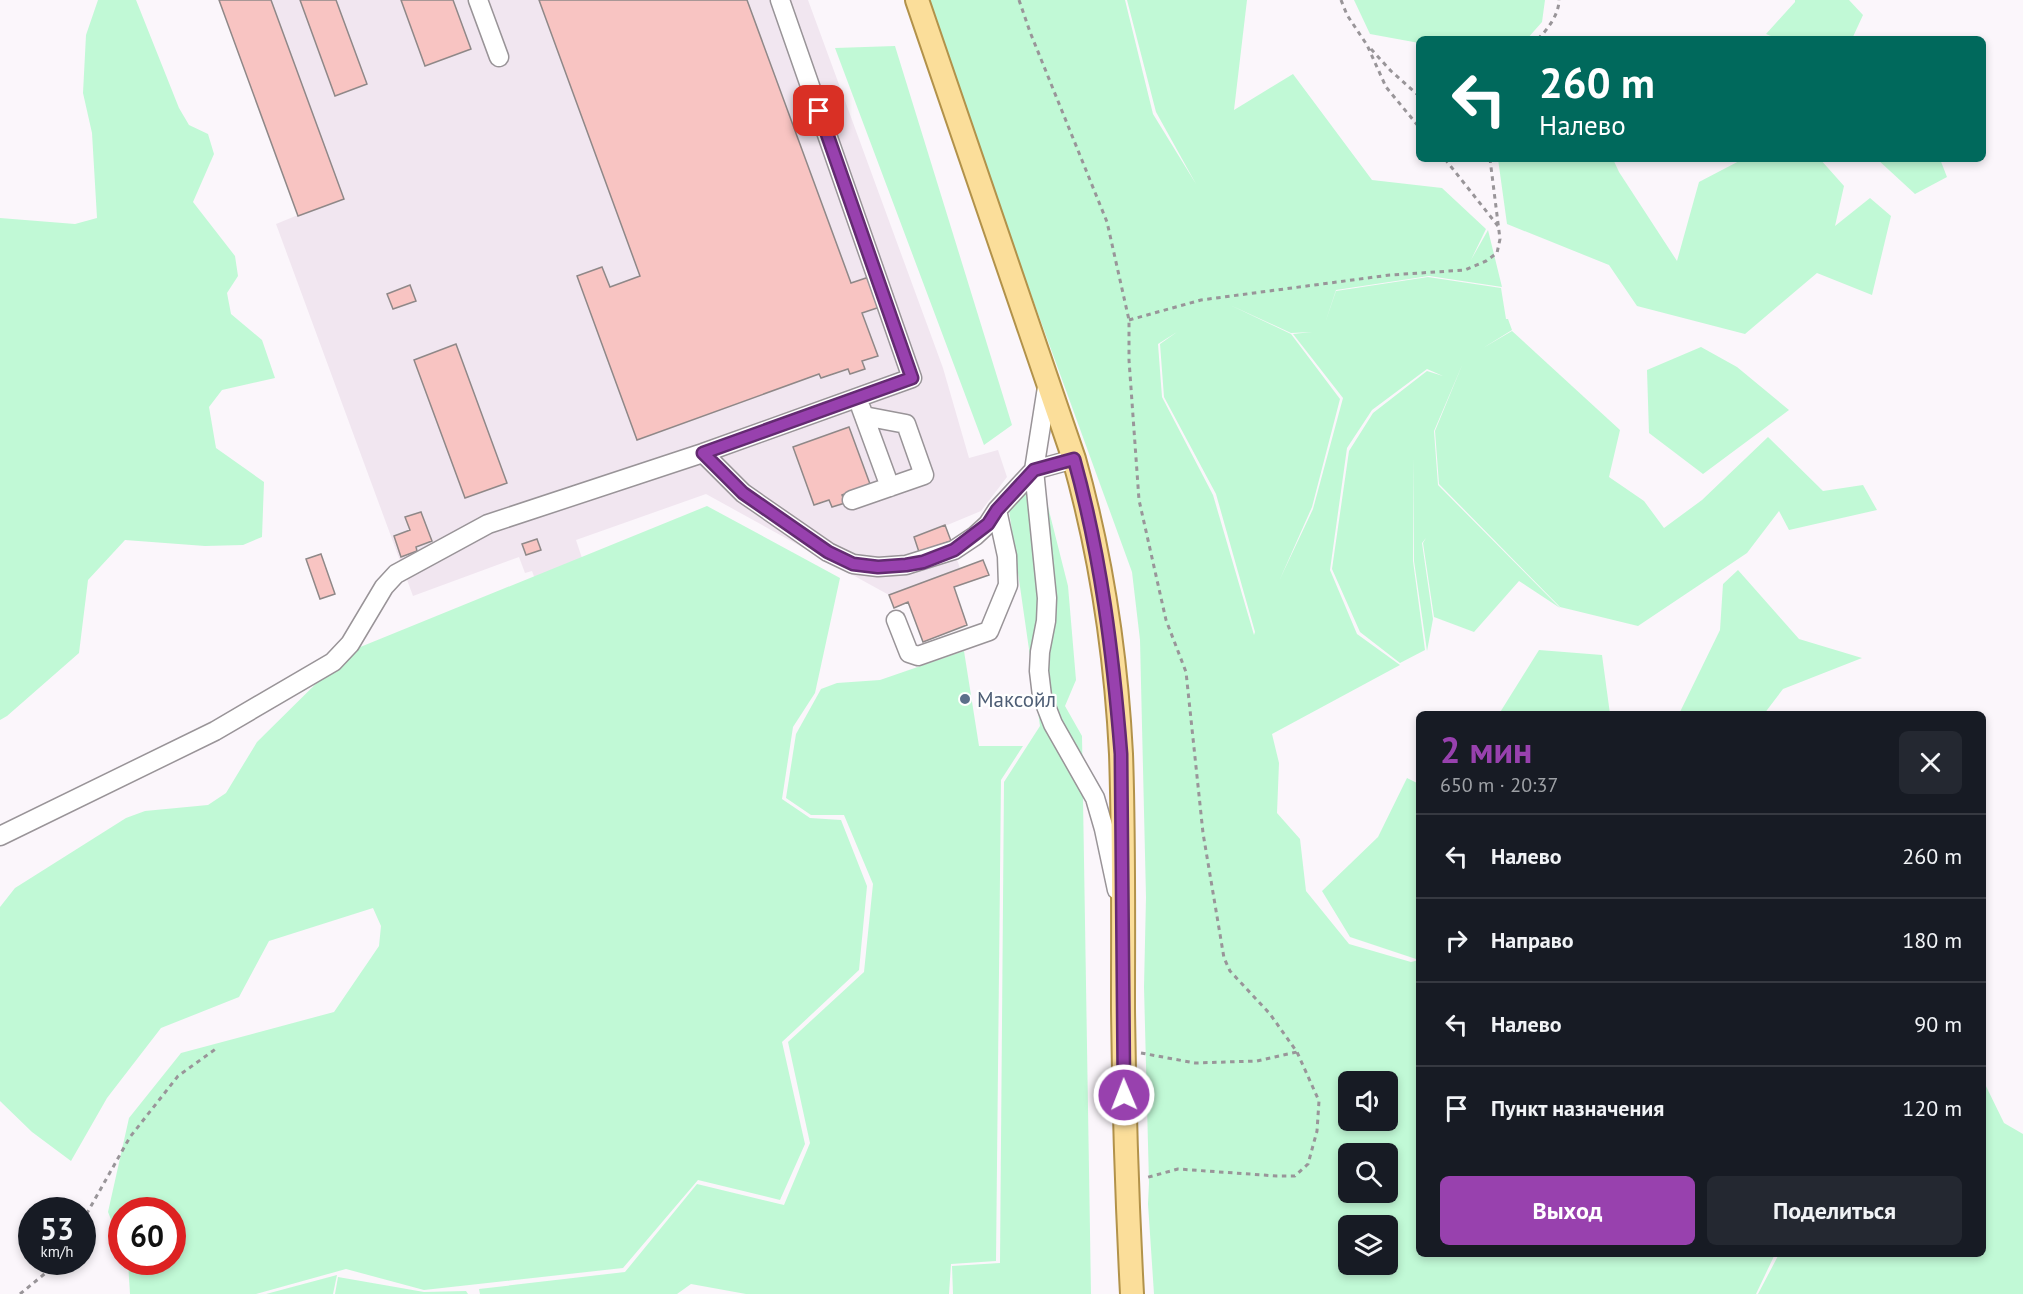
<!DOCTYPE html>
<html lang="ru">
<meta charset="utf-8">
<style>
body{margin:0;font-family:"PT Sans",sans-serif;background:#242831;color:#f1f3f6;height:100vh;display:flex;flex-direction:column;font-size:22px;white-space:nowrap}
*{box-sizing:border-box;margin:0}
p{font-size:20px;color:#9ea1a6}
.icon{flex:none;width:33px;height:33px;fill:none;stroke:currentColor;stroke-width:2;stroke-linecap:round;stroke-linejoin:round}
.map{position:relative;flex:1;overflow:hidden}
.drawer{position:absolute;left:1416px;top:711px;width:570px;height:546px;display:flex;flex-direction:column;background:#171b24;border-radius:9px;box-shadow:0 3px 9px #0003}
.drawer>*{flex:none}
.guide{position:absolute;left:1416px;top:36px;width:570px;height:126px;border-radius:9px;box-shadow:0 3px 9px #0003;background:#00695c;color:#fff;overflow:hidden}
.buttons{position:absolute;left:1338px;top:1071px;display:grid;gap:12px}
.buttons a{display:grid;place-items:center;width:60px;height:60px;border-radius:9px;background:#171b24;box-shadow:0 3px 9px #0003;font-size:30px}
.speed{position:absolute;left:18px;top:1197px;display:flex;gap:12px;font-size:30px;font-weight:700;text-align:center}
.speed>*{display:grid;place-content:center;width:78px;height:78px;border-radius:50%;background:#171b24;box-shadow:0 3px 9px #0003;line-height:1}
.speed small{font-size:15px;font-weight:400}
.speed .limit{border:9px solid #d22;background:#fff;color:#111}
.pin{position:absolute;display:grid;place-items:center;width:51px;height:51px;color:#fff;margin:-26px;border-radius:12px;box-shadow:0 3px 9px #0006}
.me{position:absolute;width:66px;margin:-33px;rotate:359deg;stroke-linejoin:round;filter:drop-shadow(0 0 4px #0008)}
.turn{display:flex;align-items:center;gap:21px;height:126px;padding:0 24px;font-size:27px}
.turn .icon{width:78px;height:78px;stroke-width:2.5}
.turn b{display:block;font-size:42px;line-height:51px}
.round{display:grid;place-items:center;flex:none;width:63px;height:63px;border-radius:9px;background:#242831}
.overview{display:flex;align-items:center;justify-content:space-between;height:102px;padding:0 24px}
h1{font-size:36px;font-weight:700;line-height:45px;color:#9841ae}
.cta{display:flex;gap:12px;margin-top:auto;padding:12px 24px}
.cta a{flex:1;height:69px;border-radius:9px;background:#9841ae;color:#fff;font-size:24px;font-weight:700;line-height:69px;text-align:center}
.cta a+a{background:#242831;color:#f1f3f6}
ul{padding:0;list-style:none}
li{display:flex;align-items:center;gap:18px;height:84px;padding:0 24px;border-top:2px solid #363941}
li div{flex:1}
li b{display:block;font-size:22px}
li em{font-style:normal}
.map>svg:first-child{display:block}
.built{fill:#f1e6f0}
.green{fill:#c1f9d6;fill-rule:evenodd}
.building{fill:#f8c4c2;stroke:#8f8888;stroke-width:1.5}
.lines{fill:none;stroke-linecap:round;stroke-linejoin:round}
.minor-casing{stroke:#999498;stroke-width:21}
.major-casing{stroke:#b2924a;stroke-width:26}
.path{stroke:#999599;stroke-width:3;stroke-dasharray:4.5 4.5;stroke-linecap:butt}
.minor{stroke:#fff;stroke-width:18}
.major{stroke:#fbde9a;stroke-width:22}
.route-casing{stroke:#632a71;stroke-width:15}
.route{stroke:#9841ae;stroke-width:10}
.service-dot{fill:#5c6f8a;stroke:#fff;stroke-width:2}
.labels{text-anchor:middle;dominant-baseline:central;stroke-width:4.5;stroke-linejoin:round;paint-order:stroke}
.service-label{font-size:21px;fill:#4e5e75;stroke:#fff;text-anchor:start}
</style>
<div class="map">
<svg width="2023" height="1294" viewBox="0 0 2023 1294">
<rect width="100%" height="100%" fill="#fbf6fb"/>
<path class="built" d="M219 0H808L943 368 969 458 998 450 1007 477 981 511 945 526 960 568 983 560 989 575 954 588 967 625 923 642 908 603 894 608 889 595 706 494 576 540 586 570 538 587 532 571 525 573 519 557 413 596 276 224 298 215Z"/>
<path class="green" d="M98 0H136L179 108 189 125 208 134 214 154 193 202 235 256 238 276 227 293 231 314 262 340 275 378 222 390 209 407 216 448 264 482 262 537 243 545 205 546 125 540 88 580 79 653 7 716 0 720V218L75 224 97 218 92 133 83 93 86 35Z
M930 0H1125L1153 114 1196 184 1156 112 1127 0H1247L1234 110 1293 74 1372 180 1442 188 1486 229 1471 260 1488 230 1502 287 1429 276 1336 290 1325 323 1336 291 1428 277 1501 288 1506 319H1508L1512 330 1483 348 1512 331 1620 430 1609 477 1644 501 1664 528 1702 500 1768 437 1823 491 1863 485 1877 510 1789 530 1779 511 1747 553 1638 626 1560 607 1439 484 1435 431 1463 363 1434 431 1438 485 1560 608 1519 581 1474 632 1434 617 1423 543 1426 538 1422 543 1433 619 1427 651 1414 561 1413 457V561L1425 650 1400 663 1360 632 1332 569 1349 451 1373 413 1427 371 1443 376 1427 369 1372 410 1347 448 1330 570 1357 634 1400 665 1272 734 1279 763 1277 813 1300 839 1306 891 1349 944 1411 962 1419 960 1350 937 1322 891 1378 837 1407 778 1419 784V1254H1775L1756 1294H1154L1148 1204 1149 1183 1144 987 1146 897 1140 640 1132 572 952 77ZM1230 305 1291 333 1312 332 1293 334 1343 398 1313 509 1280 579 1312 507 1340 399 1291 334ZM1177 332 1160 344 1164 397 1216 494 1255 632 1254 635 1213 495 1162 397 1158 344ZM1348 1082H1388V1120H1348ZM1348 1154H1388V1192H1348ZM1348 1226H1388V1264H1348Z
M1354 0H1545L1542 22 1527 39H1419V43L1370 34Z
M1795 0H1849L1863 15 1852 39H1778L1766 34 1795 2Z
M895 46 1012 425 984 445 835 48Z
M1498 159H1613L1619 172 1677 261 1699 182 1743 159H1820L1844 186 1835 226 1870 198 1891 216 1872 295 1817 273 1745 334 1637 306 1609 265 1507 224Z
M1877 159H1940L1947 177 1915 194Z
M1701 347 1737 367 1789 410 1703 474 1649 433 1647 370Z
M1041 479 1068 586 1076 680 1065 706 1082 736 1091 1294H953L952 1266 1000 1263 1004 782 1040 726 1009 510Z
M707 506 840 578 815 693 793 727 782 799 810 818 841 820 867 886 859 970 782 1042 805 1144 780 1200 698 1180 623 1268 424 1290 346 1269 256 1294H130L128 1262H172V1210H122L121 1245 108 1212 129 1118 181 1053 334 1012 379 946 381 926 373 908 269 941 239 997 161 1028 107 1098 71 1161 32 1132 0 1101V907L15 888 126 818 145 811 208 805 226 793 257 742 348 652Z
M1738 570 1799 639 1862 658 1783 689 1764 714H1679L1720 630 1723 584Z
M1539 650 1602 655 1610 714H1499Z
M964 651 979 746H1023L1001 780 996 1261 951 1264 949 1294H746L691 1284 677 1294H480L479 1289 625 1272 697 1184 784 1205 810 1143 788 1042 864 972 873 884 844 815H811L786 798 796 734 821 689 837 683 880 680Z
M1983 1080 2004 1123 2023 1134V1294H1758L1779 1254H1983Z
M337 1275 333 1294H266Z
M338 1277 424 1292 466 1291 468 1294H335Z"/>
<path class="building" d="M219 0H271L344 199 298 216Z
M300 0H336L367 84 335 96Z
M401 0H453L471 49 425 66Z
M539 0H747L851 283 869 277 880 307 862 313 878 356 862 361 865 369 850 374 848 369 821 378 819 374 637 440 577 276 602 267 610 287 640 276Z
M410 285 416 301 393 309 387 294Z
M456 344 507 483 465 498 414 360Z
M849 427 870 484 842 495 845 503 832 507 829 500 814 505 793 447Z
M421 512 432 541 416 547 417 551 401 557 394 536 410 530 405 517Z
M945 525 951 541 919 552 914 537Z
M537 539 541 550 526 555 522 544Z
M321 554 335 594 320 599 306 559Z
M983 560 989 575 954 587 967 625 923 642 908 602 894 608 889 595Z"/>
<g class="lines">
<g class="minor-casing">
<path id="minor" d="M478 0 499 57
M1048 381 1034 470 1047 598 1046 621 1040 652 1039 671 1042 696 1053 724 1095 798 1104 829 1117 890
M861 408 890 487
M703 453 743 493 828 552 853 564 878 567 906 565 954 550 975 536 988 524 997 510 1034 470 1074 459
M852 500 924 475 906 424 864 416
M896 620 909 653 918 656 989 631 1008 585 1007 556 997 510
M0 836 215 731 333 662 350 644 384 587 396 574 488 524 703 453 912 378 780 0"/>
</g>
<g class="major-casing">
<path id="major" d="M917 0 1074 459C1101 555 1116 655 1121 754 1124 839 1123 924 1123 1008 1124 1104 1127 1199 1132 1294"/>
</g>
<path class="path" d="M1019 0 1030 32 1107 222 1129 320V360L1139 500 1166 620 1186 672 1203 833 1224 958 1230 971 1270 1014 1297 1052 1319 1101 1317 1131 1308 1164 1295 1176H1277L1178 1169 1145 1178
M1341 0 1347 15 1367 45 1386 87 1419 127
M1538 39C1548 29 1559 14 1559 0
M1371 49 1391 71 1419 96
M1445 159 1498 226
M1129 320 1201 300 1390 275 1465 270 1486 261 1497 253 1500 239 1490 159
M1141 1053 1195 1063 1257 1061 1297 1052
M82 1222 130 1137 178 1076 217 1048
M20 1294 59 1262"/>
<use href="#minor" class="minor"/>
<use href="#major" class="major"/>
</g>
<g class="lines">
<g class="route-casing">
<path id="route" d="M819 111 912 378 703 453 743 493 828 552 853 564 878 567 906 565 923 562 954 550 988 524 997 510 1034 470 1074 459C1101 556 1113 654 1121 754L1124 1095"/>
</g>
<use href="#route" class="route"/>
</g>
<circle class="service-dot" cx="965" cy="699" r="6"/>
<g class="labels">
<g class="service-label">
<text x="977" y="699">Максойл</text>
</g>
</g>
</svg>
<div class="buttons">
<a><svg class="icon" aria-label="sound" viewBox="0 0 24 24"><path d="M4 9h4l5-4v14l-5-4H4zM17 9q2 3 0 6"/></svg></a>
<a><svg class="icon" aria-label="search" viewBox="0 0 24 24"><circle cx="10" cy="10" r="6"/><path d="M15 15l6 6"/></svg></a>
<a><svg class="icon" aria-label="layers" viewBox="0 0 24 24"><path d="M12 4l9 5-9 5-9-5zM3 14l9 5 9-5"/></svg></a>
</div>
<div class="speed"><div>53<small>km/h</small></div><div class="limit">60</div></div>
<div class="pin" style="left:819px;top:111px;background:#d93025"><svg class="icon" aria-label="arrive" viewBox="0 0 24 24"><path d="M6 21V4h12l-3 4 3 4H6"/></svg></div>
<svg class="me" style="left:1124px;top:1095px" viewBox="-20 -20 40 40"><circle r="17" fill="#9841ae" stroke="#fff" stroke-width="3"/><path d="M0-11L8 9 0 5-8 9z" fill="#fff"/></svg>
<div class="guide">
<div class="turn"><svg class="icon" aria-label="left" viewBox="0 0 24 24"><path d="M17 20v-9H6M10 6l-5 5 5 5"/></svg><div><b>260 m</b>Налево</div></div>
</div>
<section class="drawer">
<div class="overview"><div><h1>2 мин</h1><p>650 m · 20:37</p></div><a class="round"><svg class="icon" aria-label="close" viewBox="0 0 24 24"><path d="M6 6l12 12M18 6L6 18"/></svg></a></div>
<ul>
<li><svg class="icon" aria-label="left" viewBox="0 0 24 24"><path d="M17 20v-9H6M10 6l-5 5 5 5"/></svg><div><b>Налево</b></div><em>260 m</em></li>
<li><svg class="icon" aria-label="right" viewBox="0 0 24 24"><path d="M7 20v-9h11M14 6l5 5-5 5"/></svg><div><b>Направо</b></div><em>180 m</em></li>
<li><svg class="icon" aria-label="left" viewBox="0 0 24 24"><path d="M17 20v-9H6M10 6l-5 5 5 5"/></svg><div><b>Налево</b></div><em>90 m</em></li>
<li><svg class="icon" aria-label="arrive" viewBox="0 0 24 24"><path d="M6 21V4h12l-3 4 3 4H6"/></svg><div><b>Пункт назначения</b></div><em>120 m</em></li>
</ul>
<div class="cta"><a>Выход</a><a>Поделиться</a></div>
</section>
</div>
